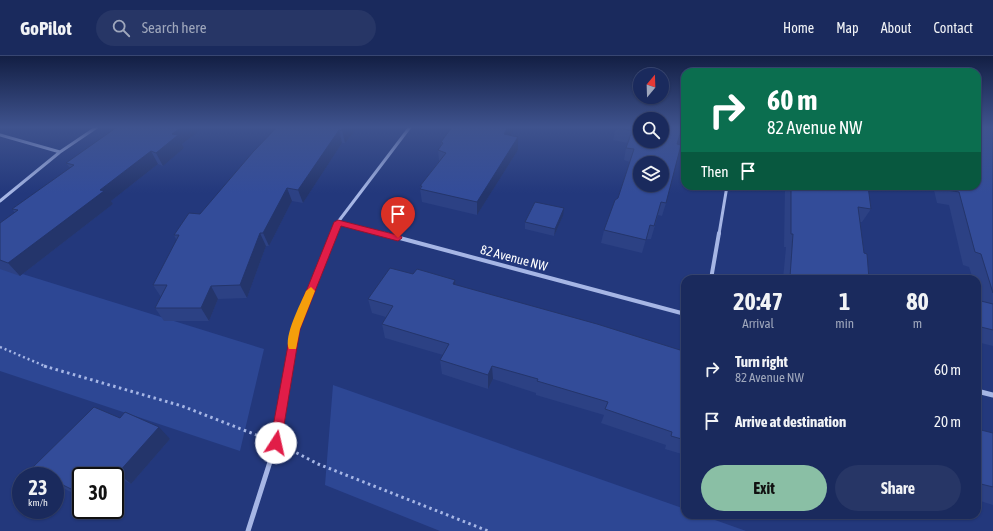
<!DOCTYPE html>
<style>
body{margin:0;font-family:"Asap Condensed",sans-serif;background:#273666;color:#f1f3f6;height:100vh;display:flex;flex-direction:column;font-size:15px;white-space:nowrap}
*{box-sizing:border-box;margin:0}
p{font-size:13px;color:#9fa7bc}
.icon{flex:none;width:22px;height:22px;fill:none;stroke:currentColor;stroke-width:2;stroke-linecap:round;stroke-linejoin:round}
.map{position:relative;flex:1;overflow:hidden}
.sheet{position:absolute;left:681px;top:219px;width:300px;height:244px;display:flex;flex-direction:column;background:#1a2a5d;border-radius:12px;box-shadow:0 1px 3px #0004,0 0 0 1px #384672}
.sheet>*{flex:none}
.hud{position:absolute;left:681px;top:12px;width:300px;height:122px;border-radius:12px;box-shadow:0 1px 3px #0004,0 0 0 1px #384672;background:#0b6e4f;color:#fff;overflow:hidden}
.needle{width:26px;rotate:19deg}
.tools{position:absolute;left:633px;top:12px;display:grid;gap:8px}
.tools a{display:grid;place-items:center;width:36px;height:36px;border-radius:50%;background:#1a2a5d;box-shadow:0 1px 3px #0004,0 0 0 1px #384672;font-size:20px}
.speed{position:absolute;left:12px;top:411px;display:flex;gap:8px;font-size:20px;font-weight:700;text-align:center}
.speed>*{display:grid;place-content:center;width:52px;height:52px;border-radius:50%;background:#1a2a5d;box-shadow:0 1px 3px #0004,0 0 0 1px #384672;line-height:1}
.speed small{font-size:10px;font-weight:400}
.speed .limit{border:2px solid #111;border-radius:6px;background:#fff;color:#111}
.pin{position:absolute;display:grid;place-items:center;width:34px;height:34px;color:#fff;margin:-41px -17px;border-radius:50% 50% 50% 0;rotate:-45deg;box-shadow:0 0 4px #0007}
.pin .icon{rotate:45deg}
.me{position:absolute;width:44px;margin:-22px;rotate:10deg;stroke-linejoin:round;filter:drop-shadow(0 0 3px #0008)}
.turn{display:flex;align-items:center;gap:14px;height:84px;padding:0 20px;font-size:18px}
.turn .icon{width:52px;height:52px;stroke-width:2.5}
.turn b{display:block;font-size:28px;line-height:34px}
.then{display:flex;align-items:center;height:38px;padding:0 20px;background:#0003;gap:8px;font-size:15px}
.eta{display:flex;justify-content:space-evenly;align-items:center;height:68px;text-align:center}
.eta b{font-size:24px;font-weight:700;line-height:28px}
.primary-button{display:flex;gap:8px;margin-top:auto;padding:8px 20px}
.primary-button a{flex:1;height:46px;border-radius:24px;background:#8abfa5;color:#111;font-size:16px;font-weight:700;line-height:46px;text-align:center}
.primary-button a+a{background:#273666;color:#f1f3f6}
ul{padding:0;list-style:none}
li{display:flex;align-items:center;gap:12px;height:52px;padding:0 20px}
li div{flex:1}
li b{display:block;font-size:15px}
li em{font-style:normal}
header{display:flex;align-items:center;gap:24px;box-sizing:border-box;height:56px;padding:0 20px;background:#1a2a5d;border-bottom:1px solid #384672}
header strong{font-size:19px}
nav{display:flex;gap:22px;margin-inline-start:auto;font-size:14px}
.search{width:280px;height:36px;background:#273666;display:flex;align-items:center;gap:10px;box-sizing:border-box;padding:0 14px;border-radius:22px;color:#9fa7bc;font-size:15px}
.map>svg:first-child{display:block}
.green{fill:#2d4794}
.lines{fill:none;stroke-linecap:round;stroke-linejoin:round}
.path-far1{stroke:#a6b6e5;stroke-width:2.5;stroke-dasharray:2 3;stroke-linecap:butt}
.path{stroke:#a6b6e5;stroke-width:3;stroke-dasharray:2.5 3.5;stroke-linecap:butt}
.minor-far2{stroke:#a6b6e5;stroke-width:3}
.minor-far1{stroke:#a6b6e5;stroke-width:4}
.minor{stroke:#a6b6e5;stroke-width:5}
.wall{fill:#2c4184}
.shaded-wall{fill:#24356b}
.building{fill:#334c99;stroke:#24356b;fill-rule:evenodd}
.route{fill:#e11d48;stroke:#92132f}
.slow{fill:#f59e0b}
.labels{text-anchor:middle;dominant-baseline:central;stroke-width:4;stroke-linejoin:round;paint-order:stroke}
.street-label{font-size:13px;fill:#fff;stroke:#23387c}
</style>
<header>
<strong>GoPilot</strong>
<div class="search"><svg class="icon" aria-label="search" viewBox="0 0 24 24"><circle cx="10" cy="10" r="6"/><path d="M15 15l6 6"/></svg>Search here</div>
<nav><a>Home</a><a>Map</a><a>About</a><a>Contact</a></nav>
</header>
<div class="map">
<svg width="993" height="475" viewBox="0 0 993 475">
<rect width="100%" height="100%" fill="#23387c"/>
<path class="green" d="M0 211 264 293 240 395 0 315Z
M333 329 685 453V459H701L746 475H440L325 429Z"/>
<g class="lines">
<path class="path-far1" d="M0 291 47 311"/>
<path class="path" d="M44 310 182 350 259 380
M291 394 318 408 488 475"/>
<path class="minor-far2" d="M0 79 60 96
M0 145 60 96 97 71
M338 166 384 178
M333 178 338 166 410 71
M719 178 727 130"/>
<path class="minor-far1" d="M381 177 685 258
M711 223 719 177
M289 311 295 273 333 177"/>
<path class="minor" d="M977 335 993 339
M248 475 276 387 289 310"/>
</g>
<path class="wall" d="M277 71H358L345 87H342L303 147 292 145 269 190H266L247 242 218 243 209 265H164L155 252 161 241 153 229 177 185 174 179 200 158Z
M515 71 510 79 518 81V94L477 159 422 146 420 133V130L439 105 438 94 441 90V86Z
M616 71H640L677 88 666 147 662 160 658 159 651 183H646L642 197 601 187 604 174 618 142 630 106 624 104 626 92 628 87 613 84Z
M993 71V290L977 286V244H978L977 239V223H973L969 211 963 209 949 149 937 147 933 130H977Z
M182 88 184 92 163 110 158 108 111 145 113 148 20 220 0 213V167L15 157 12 153 70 112 66 107Z
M785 130H870L868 133 871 153 862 166H860L864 197 869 223H783L786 191H784Z
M563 160 554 180 525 173V166Z
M413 218 455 224 456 229 680 294 681 292 685 293V399L665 393 666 389 601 367 604 359 536 339V337L493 323 488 333 442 318 440 304 443 299 385 282 382 268 386 261 372 257 368 243Z
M120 362 170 383 131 428 123 424 81 420V441L55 428V420H41L31 413Z
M977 373 993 377V449L977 444Z
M886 459H910L902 464Z"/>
<path class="shaded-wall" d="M182 71H204L182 88 184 92 163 110 156 97 172 78Z
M345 71H358L345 87 342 74Z
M508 71H515L504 91V78Z
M339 74 342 87 303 147 298 134Z
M518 81V94L477 159V146Z
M151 95 158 108 111 145 113 148 20 220 8 207 100 134Z
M287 132 292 145 269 190 263 177Z
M564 152 563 160 554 180 555 173Z
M260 177 266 190 247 242 240 229Z
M455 224 457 238 453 228Z
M211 230 218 243 209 265 201 252Z
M492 310 493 323 488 333V319Z
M159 371 170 383 131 428 118 417Z
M110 413 123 424 115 434V420H104Z"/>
<path class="building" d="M117 71H182L172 78 178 79 156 97 151 95 100 134 104 135 8 207 0 204V167L18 154 12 153 74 109 66 107Z
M277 71H345L342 74H339L298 134 287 132 263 177H260L240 229 211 230 201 252H155L167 229H153L179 179H174L189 157 200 158 253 96Z
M452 71H508L504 78 518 81 477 146 420 133 422 130H420L446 97 438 94 443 87 441 86Z
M616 71H640V85H662V71H682L677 88 681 89 666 147 661 146 654 170 650 169 646 184 604 174 615 144 618 142 634 93 626 92 632 75ZM640 107H662V129H640Z
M977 71H993V237L981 198 975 196 959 136 947 134 946 130H977Z
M791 130H868L871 153 858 151 864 197 867 198 869 223H798L790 221 793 178H791Z
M535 146 564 152 555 173 525 166Z
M390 212 413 218 417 213 455 224 453 228 597 268 680 294 681 292 685 293V384L671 380 672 376 605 353 608 346 537 325 538 323 492 310 488 319 440 304 449 288 382 268 393 250 368 243Z
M977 244 993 248V274L977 270Z
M94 351 120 362 125 356 159 371 118 417 110 413 104 420H81V438L55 425V420H45L31 413Z
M977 373 993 377V431L977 427V402H978L977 399Z"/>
<linearGradient id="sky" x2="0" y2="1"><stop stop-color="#131f44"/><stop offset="0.52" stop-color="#3f538e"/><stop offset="1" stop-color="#3f538e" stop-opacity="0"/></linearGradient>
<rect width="993" height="137" fill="url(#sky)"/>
<path class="route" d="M338 164 401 180 402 182 398 185 341 170 300 273 281 387 280 391 276 392 272 391 270 387 291 273 334 166Z"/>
<path class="slow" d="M311 231 315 235 300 273 296 293H289C283 281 301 247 306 235Z"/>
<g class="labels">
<g class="street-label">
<text transform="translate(514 202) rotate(15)">82 Avenue NW</text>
</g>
</g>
</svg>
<div class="tools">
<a><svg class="needle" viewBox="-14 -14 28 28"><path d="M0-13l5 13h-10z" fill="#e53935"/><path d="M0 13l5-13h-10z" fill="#9fa7bc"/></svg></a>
<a><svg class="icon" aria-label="search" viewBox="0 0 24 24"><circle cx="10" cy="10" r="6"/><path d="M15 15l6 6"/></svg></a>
<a><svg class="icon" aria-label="layers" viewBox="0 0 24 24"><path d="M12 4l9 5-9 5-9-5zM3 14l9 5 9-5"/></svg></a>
</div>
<div class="speed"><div>23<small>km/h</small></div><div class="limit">30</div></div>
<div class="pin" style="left:398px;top:182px;background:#d93025"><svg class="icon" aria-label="arrive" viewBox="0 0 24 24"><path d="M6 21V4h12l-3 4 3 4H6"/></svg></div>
<svg class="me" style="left:276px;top:387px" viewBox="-20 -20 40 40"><circle r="19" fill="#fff"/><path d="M0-13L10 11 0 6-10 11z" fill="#e11d48"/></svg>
<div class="hud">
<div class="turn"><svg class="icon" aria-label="right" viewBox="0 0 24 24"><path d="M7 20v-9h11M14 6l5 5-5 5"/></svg><div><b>60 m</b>82 Avenue NW</div></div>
<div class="then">Then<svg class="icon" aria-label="arrive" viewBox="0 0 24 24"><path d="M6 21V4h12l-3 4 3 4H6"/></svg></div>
</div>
<section class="sheet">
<div class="eta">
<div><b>20:47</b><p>Arrival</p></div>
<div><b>1</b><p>min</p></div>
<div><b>80</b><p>m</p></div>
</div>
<ul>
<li><svg class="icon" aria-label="right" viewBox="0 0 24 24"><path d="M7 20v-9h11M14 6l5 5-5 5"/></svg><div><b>Turn right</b><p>82 Avenue NW</p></div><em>60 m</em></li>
<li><svg class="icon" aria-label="arrive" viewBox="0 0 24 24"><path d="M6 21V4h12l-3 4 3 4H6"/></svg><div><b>Arrive at destination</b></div><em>20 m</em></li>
</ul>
<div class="primary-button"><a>Exit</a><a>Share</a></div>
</section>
</div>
